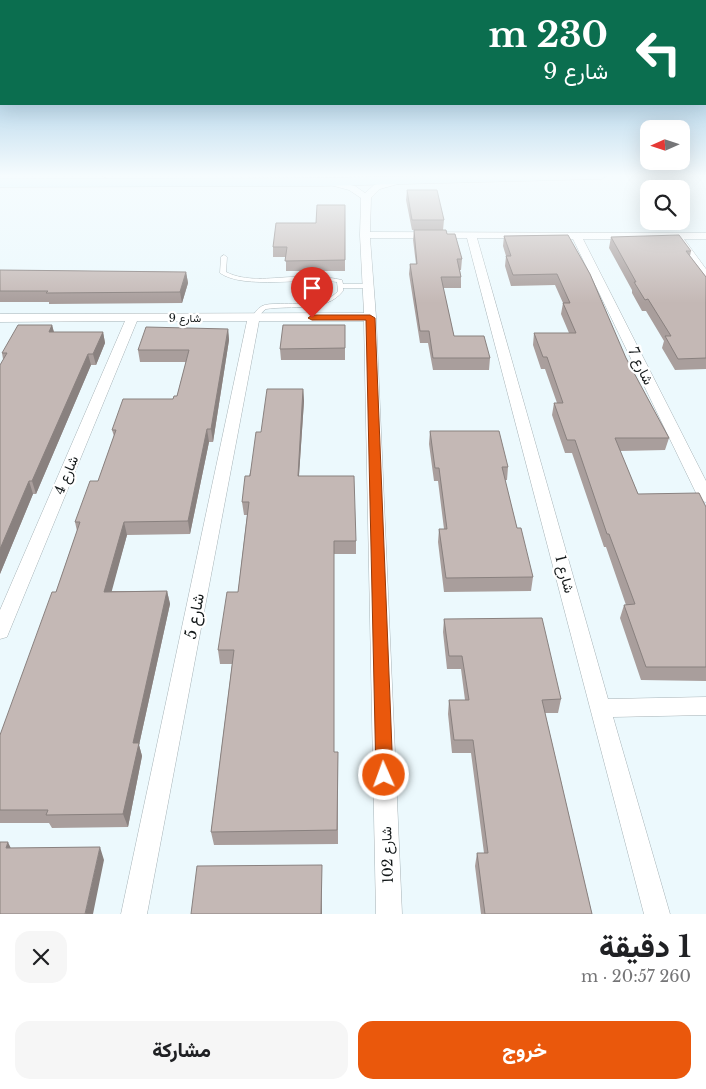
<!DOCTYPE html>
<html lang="ar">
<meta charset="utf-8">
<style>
body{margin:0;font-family:"Libre Baskerville",Vazirmatn,serif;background:#f6f6f6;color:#202124;direction:rtl;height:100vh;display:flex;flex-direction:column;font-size:19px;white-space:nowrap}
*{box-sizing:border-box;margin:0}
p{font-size:16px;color:#757577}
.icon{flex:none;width:28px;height:28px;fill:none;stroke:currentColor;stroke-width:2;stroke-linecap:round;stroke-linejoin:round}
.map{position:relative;height:914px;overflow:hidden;direction:ltr}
.panel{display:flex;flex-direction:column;background:#fff;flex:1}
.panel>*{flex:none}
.hud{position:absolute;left:0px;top:0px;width:706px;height:105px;box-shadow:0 5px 20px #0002;direction:rtl;background:#0b6e4f;color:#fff;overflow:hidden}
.needle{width:32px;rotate:267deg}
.fabs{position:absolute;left:640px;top:120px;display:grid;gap:10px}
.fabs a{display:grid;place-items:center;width:50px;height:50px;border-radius:10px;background:#fff;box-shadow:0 5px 20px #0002;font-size:25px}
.pin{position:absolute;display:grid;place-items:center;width:42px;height:42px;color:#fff;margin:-51px -21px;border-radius:50% 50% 50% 0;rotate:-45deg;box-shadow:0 0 5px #0007}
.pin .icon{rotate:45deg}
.me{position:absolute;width:55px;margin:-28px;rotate:358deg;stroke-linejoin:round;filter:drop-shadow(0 0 4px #0008)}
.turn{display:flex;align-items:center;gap:18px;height:105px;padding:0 15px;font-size:22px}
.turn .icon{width:65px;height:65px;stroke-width:2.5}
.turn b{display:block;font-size:35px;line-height:42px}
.round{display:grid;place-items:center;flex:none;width:52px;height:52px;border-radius:15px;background:#f6f6f6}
.headline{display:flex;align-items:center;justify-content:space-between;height:85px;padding:0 15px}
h1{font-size:30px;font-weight:800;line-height:38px}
.button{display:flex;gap:10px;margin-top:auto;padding:10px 15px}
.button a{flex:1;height:58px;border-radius:15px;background:#ea580c;color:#fff;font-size:20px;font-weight:800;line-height:58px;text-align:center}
.button a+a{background:#f6f6f6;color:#202124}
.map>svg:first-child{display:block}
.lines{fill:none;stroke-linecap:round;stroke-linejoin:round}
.lane-casing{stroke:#a7b3b7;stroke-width:1}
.street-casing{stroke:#a7b3b7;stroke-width:1}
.secondary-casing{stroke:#a7b3b7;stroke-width:1}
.lane{fill:#fff;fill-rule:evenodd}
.street{fill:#fff;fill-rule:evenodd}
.secondary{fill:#d3f4fe;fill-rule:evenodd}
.wall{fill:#a99e9c}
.shaded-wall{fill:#89817f}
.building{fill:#c4b8b5;stroke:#89817f}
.route{fill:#ea580c;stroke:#983908}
.labels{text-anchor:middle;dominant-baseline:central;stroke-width:4.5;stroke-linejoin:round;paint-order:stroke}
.far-street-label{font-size:11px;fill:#131819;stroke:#fff}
.street-label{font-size:14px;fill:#131819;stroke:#fff}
.near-street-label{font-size:16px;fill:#131819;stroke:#fff}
</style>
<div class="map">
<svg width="706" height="914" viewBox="0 0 706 914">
<rect width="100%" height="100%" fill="#ecf9fd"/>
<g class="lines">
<g class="lane-casing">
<path id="lane" d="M224 255 227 257 226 272C246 282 270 278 291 277 308 276 325 276 342 280L343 284H368L371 286 368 288H343V291C326 313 291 305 266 309 262 311 259 318 254 320L251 318C254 314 257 309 262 306 266 304 272 304 277 304 296 303 324 307 338 291L337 282C306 277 244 290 220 273L221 257Z"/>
</g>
<g class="street-casing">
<path id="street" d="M100 175H111L107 178Z
M402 177 406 180 405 182 380 189 371 198 370 232 706 233V239H684L706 269V279L702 278 674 239H583L706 481V502L700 501 698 497 573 239 477 238 608 699 706 697V715L613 717 670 914H644L467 238H370L376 317 402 914H376L364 321H259L147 914H121L247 321H137L9 632 7 637 0 639V610L125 321 0 322V314L364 313 360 235 361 198 349 190 319 182 323 179 355 186 365 193 374 185Z"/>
</g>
<g class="secondary-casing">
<path id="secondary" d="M471 175H608L602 179 323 186 0 187V179L323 178Z"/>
</g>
<use href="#lane" class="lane"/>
<use href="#street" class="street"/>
<use href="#secondary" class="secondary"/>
</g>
<path class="wall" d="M407 190 444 220 443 230 447 234 462 259 461 270H460L461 277V288H443L454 336 490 358 489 370H433L428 343H420L409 274 410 264H416L413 240 414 230H412L406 200Z
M345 205V271H286V257H273V247L316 223Z
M568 235 626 358 669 438 665 450 620 451 638 494 706 507V681L641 680 620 618 624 605H626L606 547H604L572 453H565L552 415 554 403H557L545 369H541L533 345 534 333H569L561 314 563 303 555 285 511 286 505 266 506 256 503 246 504 236Z
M611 237 691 251 690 256 706 277V369L675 370 662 348 664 341 646 311H642L632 293V290L609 248Z
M0 270 186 272 188 283 182 303 49 304V302H0Z
M52 325 54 332H103L105 343 96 365H91L36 494H33L0 574 3 359 2 353Z
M345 325V360H281L280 349Z
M228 329 229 340 213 442H209L190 534 127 535 111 591H167L170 604 139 745 142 756 128 827 52 828 49 823H0V735L56 592 77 531 75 522 98 481 114 436 112 430 173 399 177 396 186 362H140L138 350Z
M303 389 304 401 299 476 356 541V554H334V752H338V844L214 845 211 832 232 664H220L218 650 238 592 247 515H244L242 502 261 432Z
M430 431 508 467 507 480H505L517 528 533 577 531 591 444 592 438 542 439 529H444L438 481H434L429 444Z
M444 619 561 699 558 713H545L592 914H481L475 866 477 853H484L471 753H452L448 714 449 700H465L461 669H447L443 632Z"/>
<path class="shaded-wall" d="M186 272 188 283 182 303 180 292Z
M52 325 55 337 49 332Z
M228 329 229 340 213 442 211 429Z
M103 332 105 343 96 365 93 354Z
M88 354 91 365 36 494 32 481Z
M303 389 304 401 298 489V476Z
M207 429 209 442 190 534 188 521Z
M29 481 33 494 0 574V549Z
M124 522 127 535 108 605 104 592Z
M167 591 170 604 139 745 142 756 128 827 123 814 133 743Z
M8 842 14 855 6 848Z
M100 847 104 860 93 914H85Z
M322 865V914H321Z"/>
<path class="building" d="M407 190H437L444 220H412Z
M317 205H345V260L285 261 287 247H273L276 223H316Z
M414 230H446L447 234H455L462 259H457L461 277H441L454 336H484L490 358H433L429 331H420L410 264H417Z
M568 235 590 274 626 358 669 438H615L638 494 699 493 706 507V667H646L624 605 635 604 609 534H607L575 440H567L554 403H563L547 357H543L534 333H576L563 303H570L557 274 513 275 506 256H511L504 236Z
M679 235 691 251H686L706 277V358L678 359 665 336H671L648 299 645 300 634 282H636L611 237Z
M0 270 186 272 180 292 46 293 48 291H0Z
M18 325H52L49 332H103L93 354H88L32 481H29L0 549V365L7 353H2Z
M283 325H345V348L280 349Z
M146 327 228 329 211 429H207L188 521 124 522 104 592 167 591 133 743H139L123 814 46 815 48 810H0V735L52 592H56L80 522H75L90 481H98L116 430H112L123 399H173L174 396H177L189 350H138Z
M267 389H303L298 476H354L356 541H334V752H338L337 830 211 832 234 650H218L227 592H238L249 502H242L245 476H250L256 432H261Z
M430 431H499L508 467H502L517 528H521L533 577 446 578 439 529H447L439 468H435Z
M542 618 561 699 542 700 592 914H485L477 853H488L473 740H454L449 700H469L462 656H449L444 619Z
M0 842H8L6 848 100 847 85 914H0Z
M322 865 321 914H191L197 866Z"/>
<linearGradient id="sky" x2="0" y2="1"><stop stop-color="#71aed6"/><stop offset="0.58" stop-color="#f6fcfe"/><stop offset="1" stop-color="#f6fcfe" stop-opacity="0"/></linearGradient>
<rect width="706" height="303" fill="url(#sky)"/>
<path class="route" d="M370 315 375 318 393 775 390 780 384 782 378 780 376 775 366 320H312L308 318 312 315Z"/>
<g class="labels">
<g class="far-street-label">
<text x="185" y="318">شارع 9</text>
</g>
<g class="street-label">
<text transform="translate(641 366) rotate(64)">شارع 7</text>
<text transform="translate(66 475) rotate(-67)">شارع 4</text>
<text transform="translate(565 574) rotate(75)">شارع 1</text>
<text transform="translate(387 855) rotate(-92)">شارع 102</text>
</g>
<g class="near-street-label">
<text transform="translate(194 616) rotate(-79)">شارع 5</text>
</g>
</g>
</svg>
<div class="fabs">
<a><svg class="needle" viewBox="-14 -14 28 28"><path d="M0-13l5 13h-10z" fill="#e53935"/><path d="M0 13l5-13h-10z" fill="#757577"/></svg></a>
<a><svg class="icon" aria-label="search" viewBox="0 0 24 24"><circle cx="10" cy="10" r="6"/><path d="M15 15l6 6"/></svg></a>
</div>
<div class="pin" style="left:312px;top:318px;background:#d93025"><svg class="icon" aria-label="arrive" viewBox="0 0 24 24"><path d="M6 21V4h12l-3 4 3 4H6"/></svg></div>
<svg class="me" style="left:384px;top:775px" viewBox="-20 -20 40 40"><circle r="17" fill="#ea580c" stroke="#fff" stroke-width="3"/><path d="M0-11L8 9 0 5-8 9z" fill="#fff"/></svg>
<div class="hud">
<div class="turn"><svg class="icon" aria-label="left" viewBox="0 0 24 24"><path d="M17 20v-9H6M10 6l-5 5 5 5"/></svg><div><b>230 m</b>شارع 9</div></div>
</div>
</div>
<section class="panel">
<div class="headline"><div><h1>1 دقيقة</h1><p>260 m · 20:57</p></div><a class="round"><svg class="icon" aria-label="close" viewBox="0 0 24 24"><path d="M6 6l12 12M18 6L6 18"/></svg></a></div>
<div class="button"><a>خروج</a><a>مشاركة</a></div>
</section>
